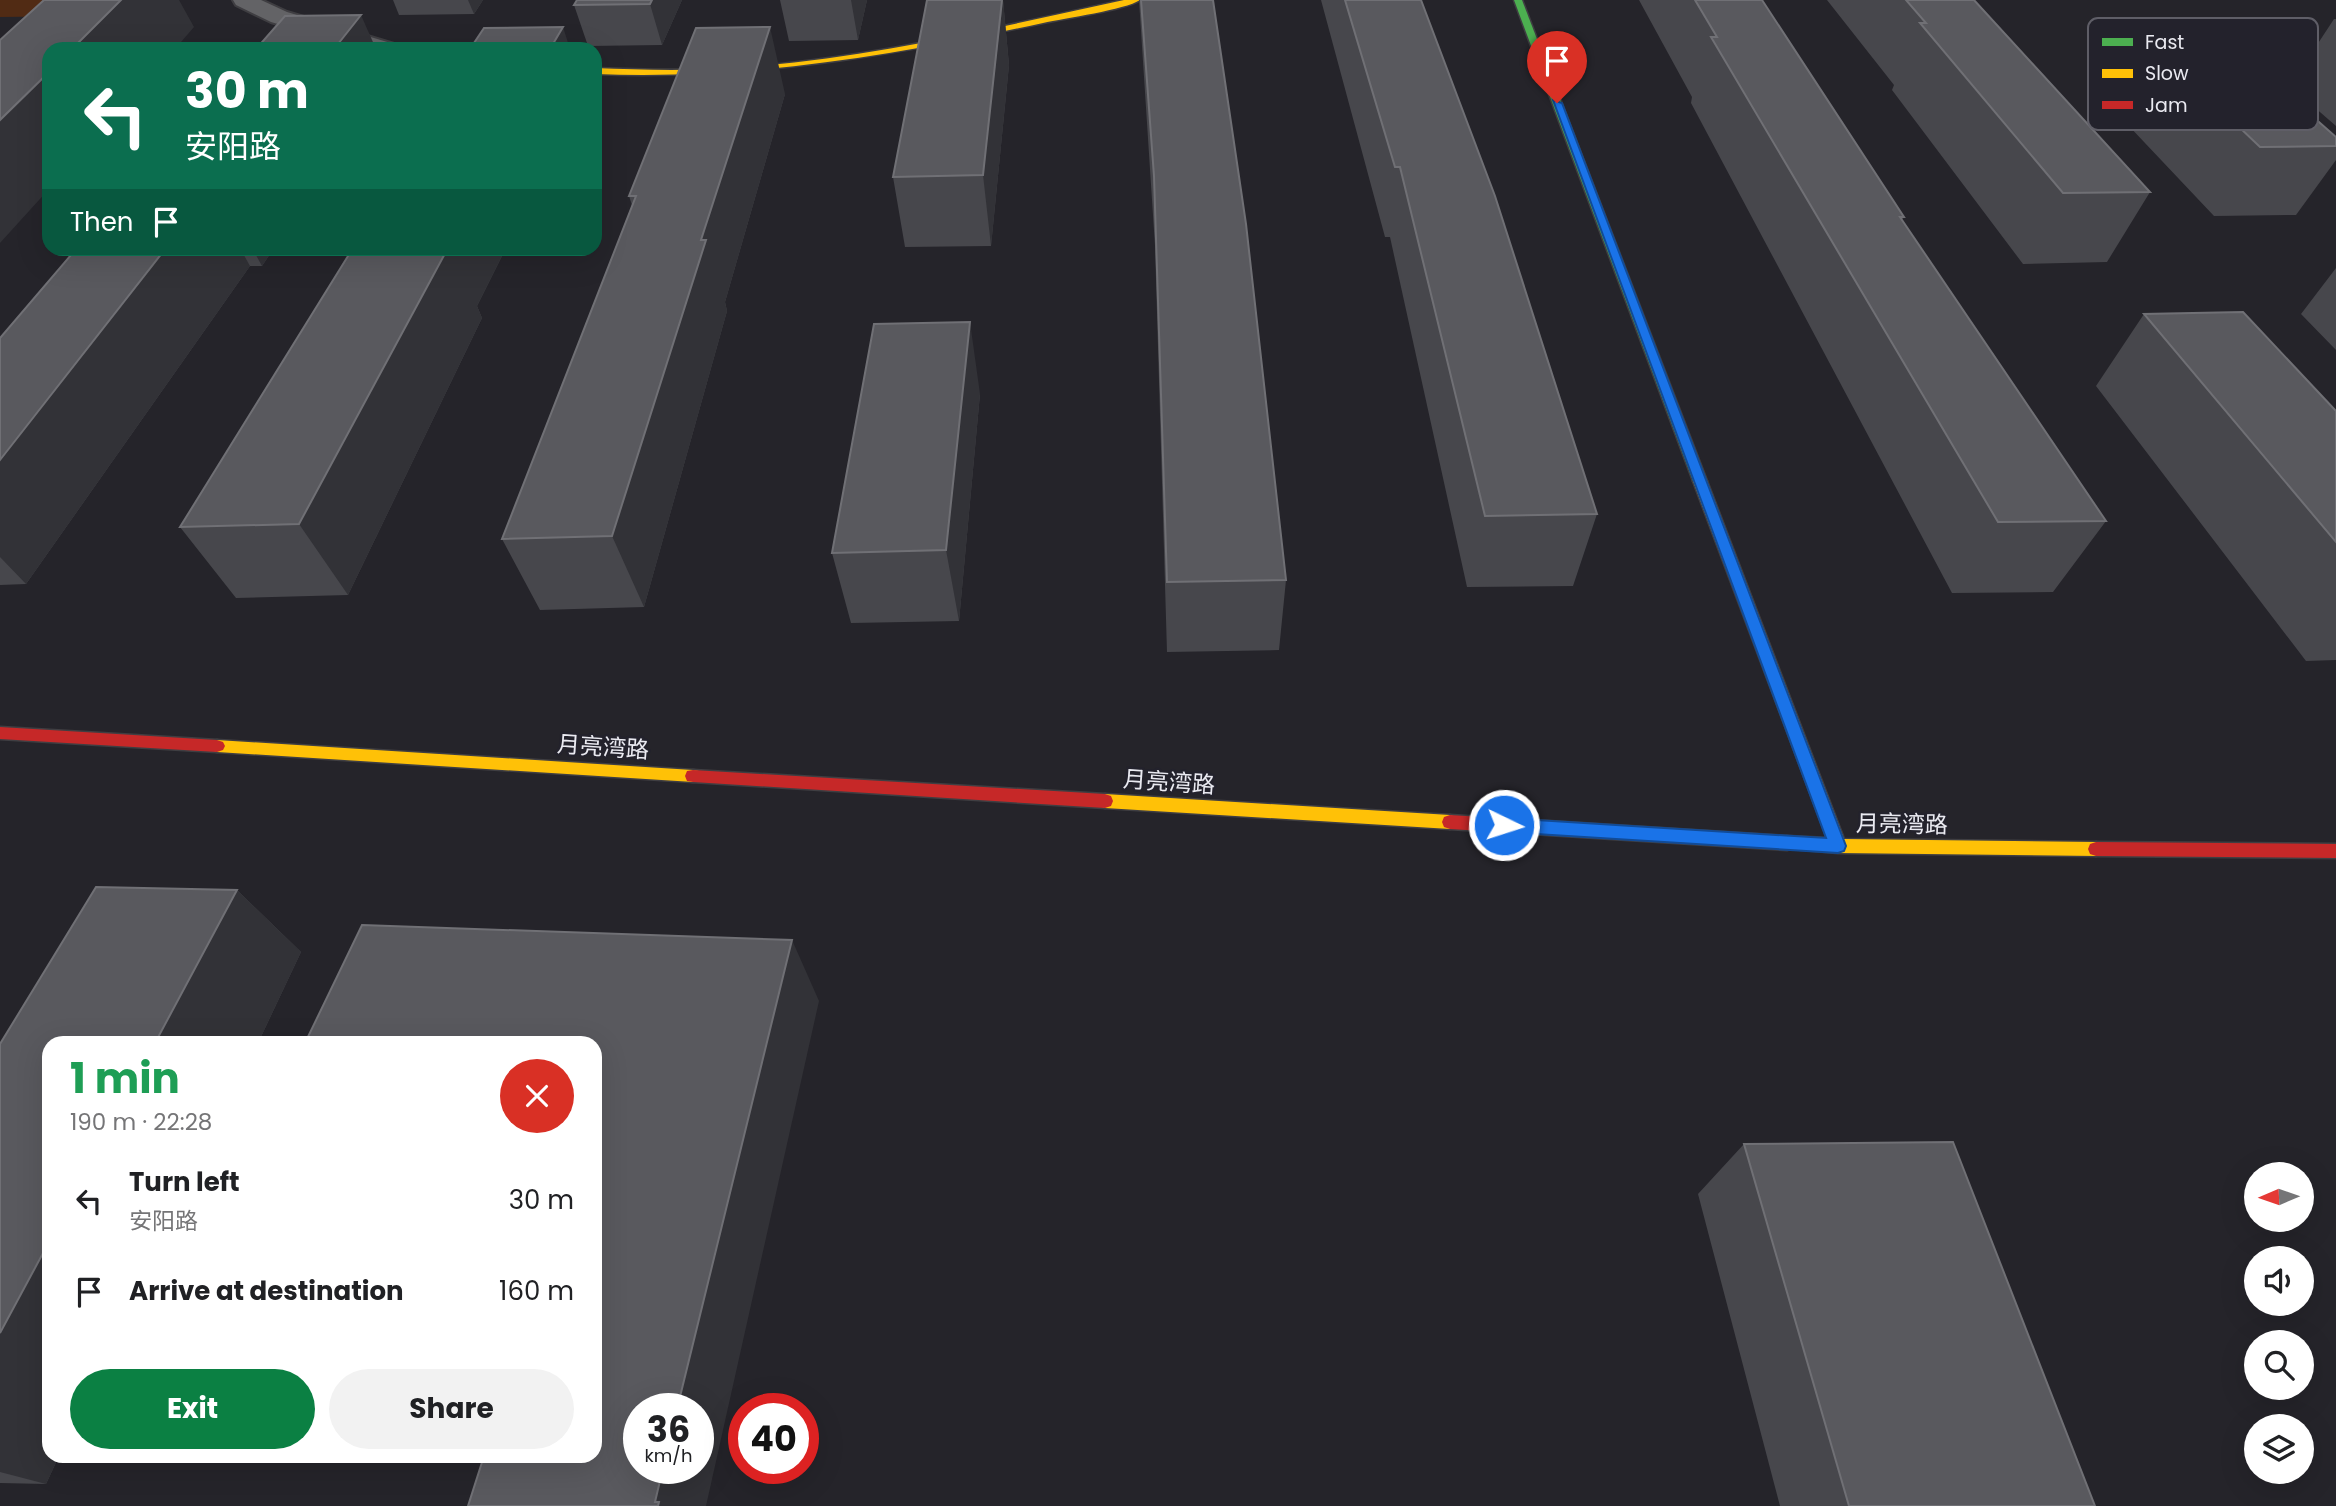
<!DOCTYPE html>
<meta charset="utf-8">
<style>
body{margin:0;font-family:Poppins,"Noto Sans SC",sans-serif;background:#f2f2f2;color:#202124;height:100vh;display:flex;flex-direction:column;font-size:26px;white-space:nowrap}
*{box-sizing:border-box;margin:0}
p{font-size:23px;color:#757577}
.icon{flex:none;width:38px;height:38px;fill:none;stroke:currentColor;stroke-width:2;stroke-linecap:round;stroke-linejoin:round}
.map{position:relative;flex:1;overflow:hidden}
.details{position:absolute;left:42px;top:1036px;width:560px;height:427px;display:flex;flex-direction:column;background:#fff;border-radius:21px;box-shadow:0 7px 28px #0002}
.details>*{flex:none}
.banner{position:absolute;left:42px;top:42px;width:560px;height:214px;border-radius:21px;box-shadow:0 7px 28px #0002;background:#0b6e4f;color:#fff;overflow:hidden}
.needle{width:46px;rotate:268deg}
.tools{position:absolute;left:2244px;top:1162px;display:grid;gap:14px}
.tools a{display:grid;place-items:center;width:70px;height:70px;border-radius:50%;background:#fff;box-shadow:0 7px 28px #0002;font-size:35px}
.speed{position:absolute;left:623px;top:1393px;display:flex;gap:14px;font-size:35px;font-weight:700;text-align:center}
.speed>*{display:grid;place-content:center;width:91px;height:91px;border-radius:50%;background:#fff;box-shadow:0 7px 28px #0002;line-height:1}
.speed small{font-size:18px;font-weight:400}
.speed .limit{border:10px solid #d22;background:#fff;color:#111}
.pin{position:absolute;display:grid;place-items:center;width:60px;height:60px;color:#fff;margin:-72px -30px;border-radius:50% 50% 50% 0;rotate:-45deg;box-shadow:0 0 7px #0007}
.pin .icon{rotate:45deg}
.me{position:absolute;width:77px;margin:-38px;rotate:94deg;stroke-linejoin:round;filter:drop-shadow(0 0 5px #0008)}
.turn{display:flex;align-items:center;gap:24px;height:147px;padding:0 28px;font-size:32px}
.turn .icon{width:91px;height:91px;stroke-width:2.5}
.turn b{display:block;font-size:49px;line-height:60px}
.then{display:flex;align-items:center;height:66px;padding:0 28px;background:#0003;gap:14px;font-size:26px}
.round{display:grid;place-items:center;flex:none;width:74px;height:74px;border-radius:37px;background:#f2f2f2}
.overview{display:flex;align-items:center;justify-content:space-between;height:119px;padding:0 28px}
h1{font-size:42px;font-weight:700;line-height:52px;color:#1e9e55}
.button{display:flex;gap:14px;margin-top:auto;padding:14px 28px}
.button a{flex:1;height:80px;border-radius:42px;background:#0b8043;color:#fff;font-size:28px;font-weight:700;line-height:80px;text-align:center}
.button a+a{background:#f2f2f2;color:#202124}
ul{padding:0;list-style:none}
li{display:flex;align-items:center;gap:21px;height:91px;padding:0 28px}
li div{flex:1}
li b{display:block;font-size:26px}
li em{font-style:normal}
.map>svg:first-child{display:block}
.green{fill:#512b14}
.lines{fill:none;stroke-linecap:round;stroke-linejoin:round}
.street-casing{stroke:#3f3e42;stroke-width:4}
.fast-casing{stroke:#3f3e42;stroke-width:3}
.slow-casing{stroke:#3f3e42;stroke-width:3}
.jam-casing{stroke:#3f3e42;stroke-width:3}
.street{fill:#636366;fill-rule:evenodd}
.fast{fill:#4caf50;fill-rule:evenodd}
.slow{fill:#ffc107;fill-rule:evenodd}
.jam{fill:#c62828;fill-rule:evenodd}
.wall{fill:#47474c}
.shaded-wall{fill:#323237}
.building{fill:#59595e;stroke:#707075;stroke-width:2}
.route{fill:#1a73e8;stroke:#114b97;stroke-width:2}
.labels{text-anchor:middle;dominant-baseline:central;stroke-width:5;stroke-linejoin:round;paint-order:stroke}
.street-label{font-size:23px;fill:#eaeaf1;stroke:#23222c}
.key{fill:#23222c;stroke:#5f5e67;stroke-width:2}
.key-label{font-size:19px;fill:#eaeaf1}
</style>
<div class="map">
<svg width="2336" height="1506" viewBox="0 0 2336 1506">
<rect width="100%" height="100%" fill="#25242a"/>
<path class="green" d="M0 0H91L92 16 0 17Z"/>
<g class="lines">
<g class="street-casing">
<path id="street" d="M233 0H261L287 12 394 44 397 49H362L271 22 236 5Z"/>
</g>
<g class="fast-casing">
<path id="fast" d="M1514 0H1522L1707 481 1705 484 1700 485 1693 481Z"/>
</g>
<g class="slow-casing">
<path id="slow" d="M1124 0H1140C1125 10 1065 18 1043 23 890 56 752 80 595 74V68C641 70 688 71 734 68 866 59 995 28 1124 0Z
M1700 477 1707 481 1844 839 2096 842 2102 844 2104 849 2102 854 2096 856 1838 853 1781 848 1779 843 1781 838 1787 836 1827 838 1693 481Z
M217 740 693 770 699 771 701 776 699 781 693 782 217 752 211 750 209 746 211 742Z
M1105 794 1450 815 1456 817 1458 822 1456 827 1450 829 1105 808 1099 806 1097 801 1099 796Z"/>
</g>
<g class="jam-casing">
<path id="jam" d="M0 727 217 740 223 742 225 746 223 750 217 752 0 739Z
M693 770 1105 794 1111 796 1113 801 1111 806 1105 808 693 782 687 781 685 776 687 771Z
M1450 815 1787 836 1793 838 1795 843 1793 848 1787 850 1450 829 1444 827 1442 822 1444 817Z
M2096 842 2336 844V858L2096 856 2090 854 2088 849 2090 844Z"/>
</g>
<use href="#street" class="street"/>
<use href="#fast" class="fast"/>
<use href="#slow" class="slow"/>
<use href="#jam" class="jam"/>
</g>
<path class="wall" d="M393 0H483L474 14 399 15Z
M682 0 662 45 588 46 574 5Z
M780 0H867L858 40 789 41Z
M1003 0 1009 65 991 246 905 247 893 177Z
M1139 0H1213L1286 580 1279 650 1167 652 1155 246Z
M1321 0H1421L1597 514 1573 586 1467 587 1390 237H1385Z
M1639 0H1762L1904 217 1902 220 2106 521 2053 592 1952 593 1691 103 1692 97Z
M1827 0H1974L2150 192 2107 262 2023 264 1892 90 1894 85Z
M2334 19H2336V126L2290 86Z
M2147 39 2336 137V160L2296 215 2214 216 2110 106Z
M785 94 725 302 727 311 644 607 540 610 502 539 632 205 629 196Z
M77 248H274L262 266H250L26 584 0 585V338Z
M353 248H506L477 306 482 318 348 595 236 598 180 527Z
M2336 268V350L2301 314Z
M2144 314 2336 411V660L2306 661 2096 386Z
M980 394 959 621 851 623 832 553Z
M237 890 301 952 258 1043H49V1456H59L46 1484 0 1483V1044Z
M1744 1144 2095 1506H1780L1698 1194Z"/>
<path class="shaded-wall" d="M121 0H179L194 27 175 49H72Z
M468 0H483L474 14Z
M652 0H682L662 45 650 4Z
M851 0H867L858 40Z
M1003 0 1009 65 991 246 983 175Z
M361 15 376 49H334Z
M563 27 570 49H550Z
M770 27 785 94 725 302 727 311 644 607 612 536 701 240Z
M49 72V189L0 243V120Z
M166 248H240L250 266 26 584 0 557V460Z
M252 248H274L262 266Z
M438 248H506L477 306 482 318 348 595 299 524Z
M970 322 980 394 959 621 946 550Z
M237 890 301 952 258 1043H155Z
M792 940 819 1001 706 1506H658L655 1502 663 1468H698V1409H677Z
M49 1242V1456H59L46 1484 0 1472V1333Z"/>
<path class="building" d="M44 0H121L72 49H49V72L0 120V40Z
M577 0H652L650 4 574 5Z
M927 0H1002L983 175 893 177Z
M1141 0H1213L1246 224 1286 580 1167 582 1154 176Z
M1345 0H1421L1495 196 1597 514 1485 516 1400 167H1395Z
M1695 0H1762L1904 217H1900L2106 521 1998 522 1711 37H1717Z
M1906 0H1974L2150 192 2063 193 1920 23H1926Z
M361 15 334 49H256L285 16Z
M563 27 550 49H470L484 28Z
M770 27 701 240H706L612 536 502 539 636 196H629L696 28Z
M2147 39H2225L2336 137V146L2260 147Z
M77 248H166L0 460V338Z
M353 248H448L299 524 180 527Z
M2243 312 2336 411V542L2144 314Z
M970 322 946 550 832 553 874 324Z
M96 887 237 890 155 1043H49V1242L0 1333V1044Z
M362 925 792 940 677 1409H639V1468H663L655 1502H659L658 1506H468L484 1456H595V1043H305Z
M1953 1142 2095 1506H1849L1744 1144Z"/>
<path class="route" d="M1553 100 1562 103 1846 846 1844 851 1838 853 1504 832 1498 830 1495 825 1498 820 1504 818 1826 838Z"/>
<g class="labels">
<g class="street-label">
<text transform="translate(603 747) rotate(4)">月亮湾路</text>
<text transform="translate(1169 782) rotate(4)">月亮湾路</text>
<text transform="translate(1902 824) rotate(1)">月亮湾路</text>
</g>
</g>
<rect x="2088" y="18" width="230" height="112" rx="10" class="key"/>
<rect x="2102" y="38" width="31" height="8" fill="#4caf50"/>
<rect x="2102" y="69" width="31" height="9" fill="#ffc107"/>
<rect x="2102" y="101" width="31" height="8" fill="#c62828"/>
<g class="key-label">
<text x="2145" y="49">Fast</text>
<text x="2145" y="80">Slow</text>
<text x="2145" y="112">Jam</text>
</g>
</svg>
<div class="tools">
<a><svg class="needle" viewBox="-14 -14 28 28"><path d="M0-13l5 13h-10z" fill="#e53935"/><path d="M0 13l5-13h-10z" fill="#757577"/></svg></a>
<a><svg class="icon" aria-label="sound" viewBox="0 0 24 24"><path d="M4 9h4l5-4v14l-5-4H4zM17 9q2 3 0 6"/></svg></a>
<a><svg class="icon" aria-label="search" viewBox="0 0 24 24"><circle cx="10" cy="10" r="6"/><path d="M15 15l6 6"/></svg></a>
<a><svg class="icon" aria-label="layers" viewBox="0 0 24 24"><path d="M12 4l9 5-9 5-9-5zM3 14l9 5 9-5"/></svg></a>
</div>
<div class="speed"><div>36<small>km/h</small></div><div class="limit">40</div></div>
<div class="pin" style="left:1557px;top:103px;background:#d93025"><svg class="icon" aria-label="arrive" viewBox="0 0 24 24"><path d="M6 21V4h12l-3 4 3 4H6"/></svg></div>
<svg class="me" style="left:1504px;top:825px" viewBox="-20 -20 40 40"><circle r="17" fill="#1a73e8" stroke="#fff" stroke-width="3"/><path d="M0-11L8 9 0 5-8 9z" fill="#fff"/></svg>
<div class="banner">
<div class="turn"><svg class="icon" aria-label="left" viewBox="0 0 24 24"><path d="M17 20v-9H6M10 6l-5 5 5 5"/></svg><div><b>30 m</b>安阳路</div></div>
<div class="then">Then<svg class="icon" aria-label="arrive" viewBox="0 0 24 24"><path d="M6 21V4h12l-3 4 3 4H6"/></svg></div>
</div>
<section class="details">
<div class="overview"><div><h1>1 min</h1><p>190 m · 22:28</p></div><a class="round" style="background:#d93025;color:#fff"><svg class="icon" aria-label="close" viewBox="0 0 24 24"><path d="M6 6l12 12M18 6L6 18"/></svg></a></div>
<ul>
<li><svg class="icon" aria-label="left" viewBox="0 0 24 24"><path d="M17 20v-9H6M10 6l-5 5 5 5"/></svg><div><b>Turn left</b><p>安阳路</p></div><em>30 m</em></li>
<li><svg class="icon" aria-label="arrive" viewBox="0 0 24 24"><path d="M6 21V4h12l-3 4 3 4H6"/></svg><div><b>Arrive at destination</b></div><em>160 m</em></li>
</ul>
<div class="button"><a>Exit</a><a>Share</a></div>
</section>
</div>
